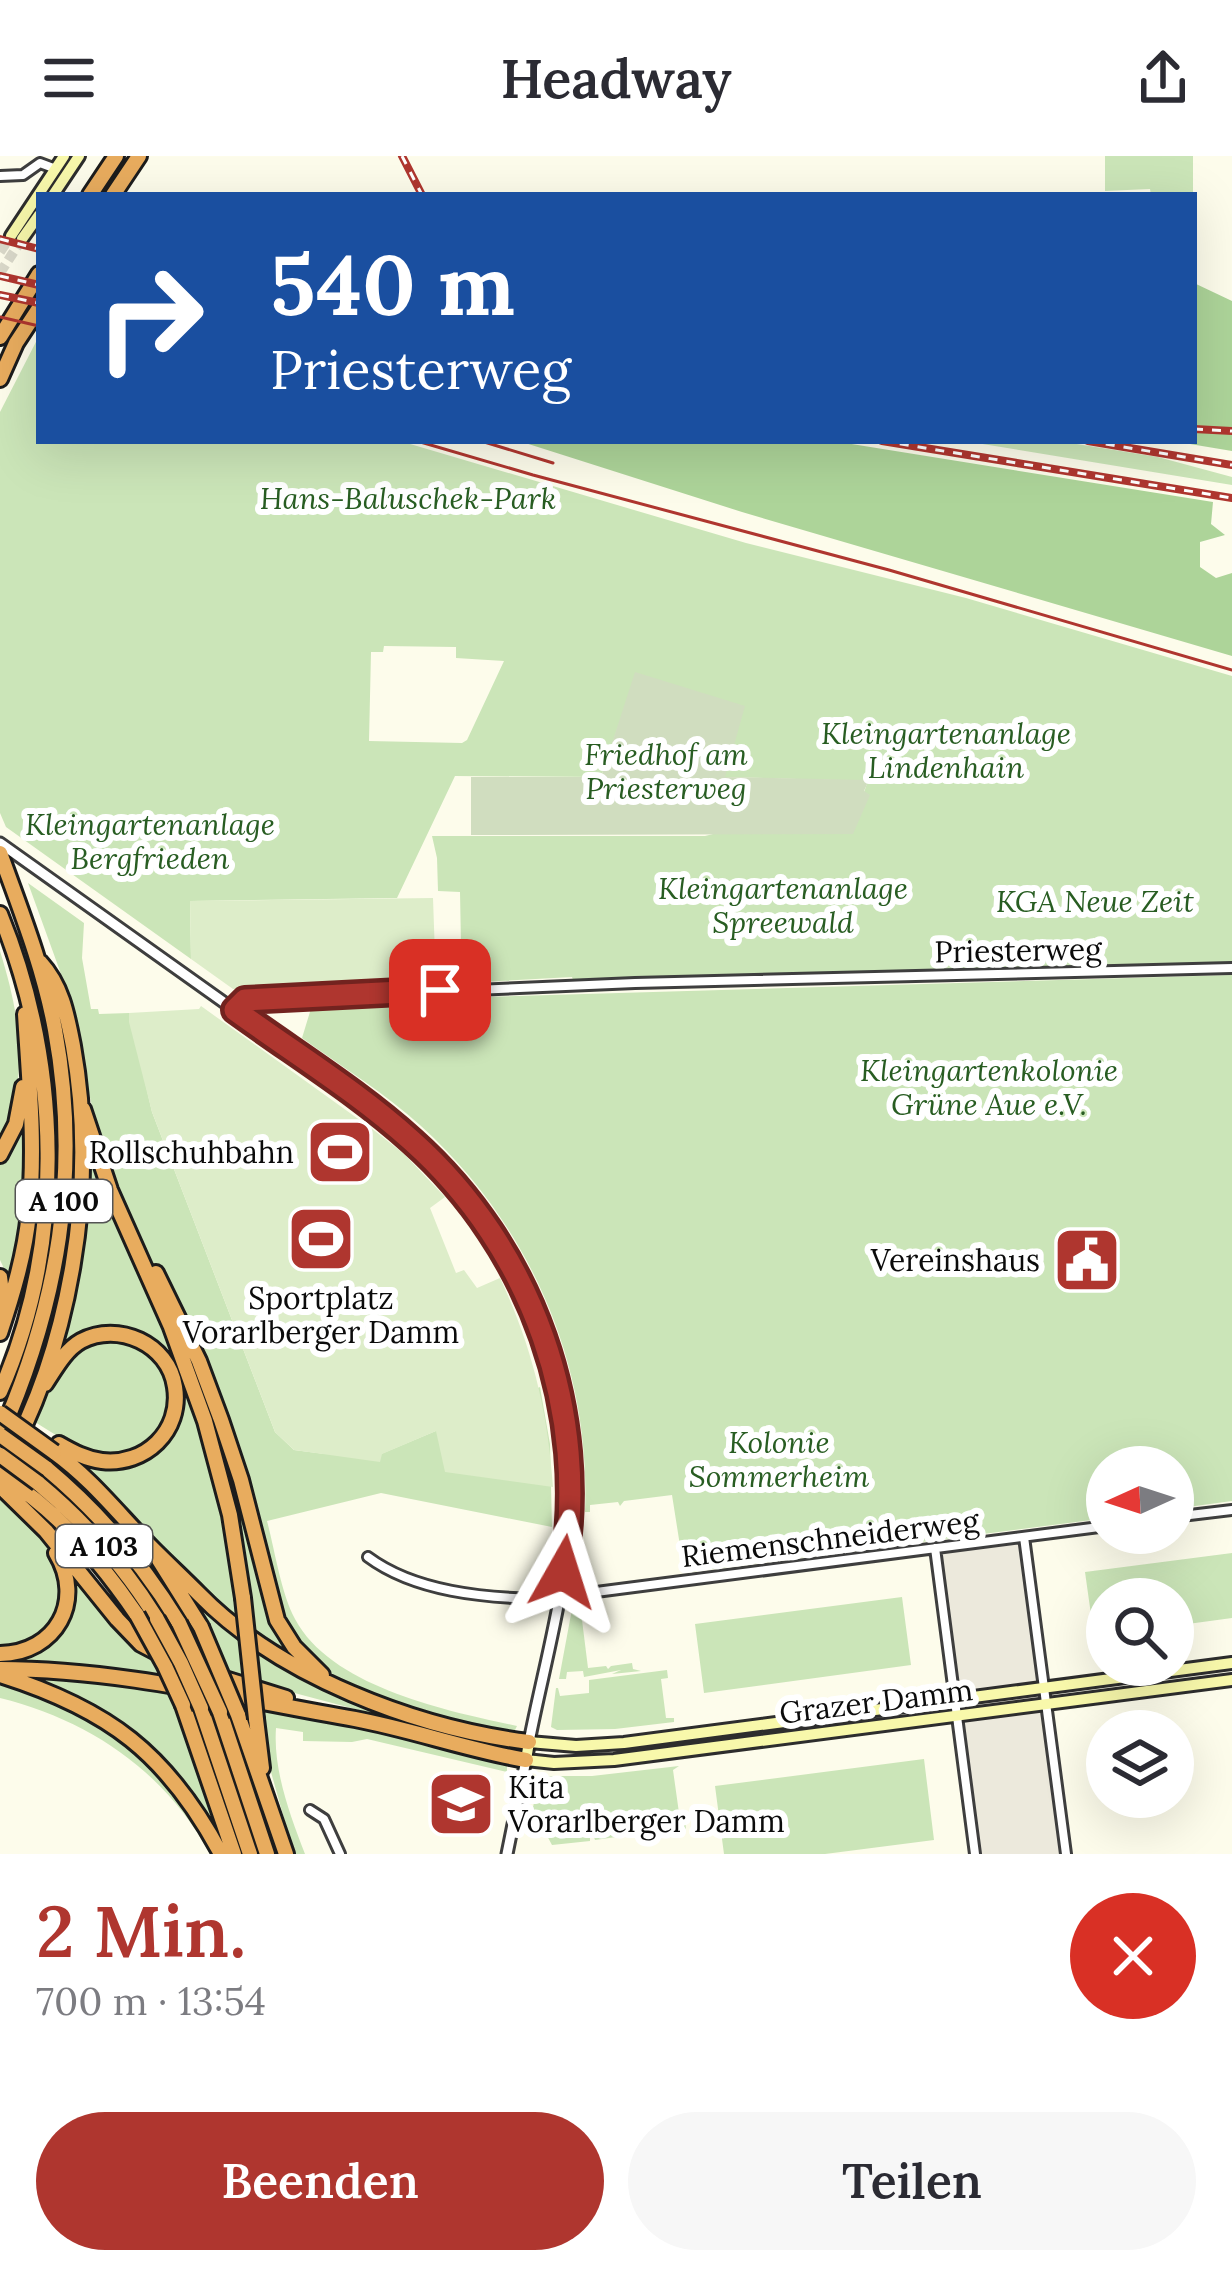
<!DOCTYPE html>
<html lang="de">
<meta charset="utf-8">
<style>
body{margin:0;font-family:Lora,serif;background:#f7f7f7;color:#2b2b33;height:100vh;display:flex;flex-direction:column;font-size:45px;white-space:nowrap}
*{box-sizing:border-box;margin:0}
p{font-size:39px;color:#7c7c81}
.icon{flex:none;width:66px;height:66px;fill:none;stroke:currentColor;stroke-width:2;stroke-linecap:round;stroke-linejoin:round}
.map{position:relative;height:1698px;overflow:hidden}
.details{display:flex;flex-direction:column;background:#fff;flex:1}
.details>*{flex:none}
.banner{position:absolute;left:36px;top:36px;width:1161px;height:252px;border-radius:0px;box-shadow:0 12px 48px #0002;background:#1a4fa0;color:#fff;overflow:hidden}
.needle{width:78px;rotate:267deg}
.controls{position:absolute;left:1086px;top:1290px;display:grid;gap:24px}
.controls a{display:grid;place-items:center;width:108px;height:108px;border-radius:50%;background:#fff;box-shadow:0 12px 48px #0002;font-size:60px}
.pin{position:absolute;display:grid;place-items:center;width:102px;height:102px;color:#fff;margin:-51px;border-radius:24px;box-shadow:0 6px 18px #0006}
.me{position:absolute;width:132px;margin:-66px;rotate:6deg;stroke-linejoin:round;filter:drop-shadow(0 0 9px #0008)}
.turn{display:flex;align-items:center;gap:42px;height:252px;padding:0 36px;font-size:54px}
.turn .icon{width:156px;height:156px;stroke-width:2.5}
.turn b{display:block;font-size:84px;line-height:102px}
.round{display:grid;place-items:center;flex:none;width:126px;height:126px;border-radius:63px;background:#f7f7f7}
.headline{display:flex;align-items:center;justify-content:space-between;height:204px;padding:0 36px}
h1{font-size:72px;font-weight:600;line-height:90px;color:#af362f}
.action{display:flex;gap:24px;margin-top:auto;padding:24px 36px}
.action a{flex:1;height:138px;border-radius:72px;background:#af362f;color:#fff;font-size:48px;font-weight:600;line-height:138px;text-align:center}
.action a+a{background:#f7f7f7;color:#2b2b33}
header{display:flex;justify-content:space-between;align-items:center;height:156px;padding:0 36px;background:#fff;font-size:54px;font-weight:600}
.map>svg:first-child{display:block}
.green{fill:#cbe5b8;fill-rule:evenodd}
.forest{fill:#add499}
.cemetery{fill:#d0ddbf}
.pitch{fill:#ddedc9}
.plaza{fill:#ece9dc}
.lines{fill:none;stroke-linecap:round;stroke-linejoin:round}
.secondary-tunnel{stroke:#d9d8c9;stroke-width:10;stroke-dasharray:10 5;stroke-linecap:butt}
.minor-casing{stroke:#3e3e3e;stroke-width:14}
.tertiary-casing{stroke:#3e3e3e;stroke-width:15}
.secondary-casing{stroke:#2d2d2d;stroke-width:16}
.motorway-casing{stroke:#1c1c1c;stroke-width:20}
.minor{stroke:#fff;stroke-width:8}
.tertiary{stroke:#fff;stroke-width:9}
.secondary{stroke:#f8f8ab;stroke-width:10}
.motorway{stroke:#e8ac5e;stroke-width:14}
.tram{stroke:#af362f;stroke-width:3}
.rail-casing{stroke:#af362f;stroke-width:8}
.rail{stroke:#fff;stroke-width:3;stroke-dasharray:9;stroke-linecap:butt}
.motorway-bridge-casing{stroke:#1c1c1c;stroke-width:20;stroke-linecap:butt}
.motorway-bridge{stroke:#e8ac5e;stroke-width:14}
.route-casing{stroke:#72231f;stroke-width:30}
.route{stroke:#af362f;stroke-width:21}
.labels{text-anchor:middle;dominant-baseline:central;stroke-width:12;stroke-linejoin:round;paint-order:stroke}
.shield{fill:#fff;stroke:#545454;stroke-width:3}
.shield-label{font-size:27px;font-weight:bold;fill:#0b0b0b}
.park-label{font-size:30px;font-style:italic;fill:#285d22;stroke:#fff}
.street-label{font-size:30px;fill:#0b0b0b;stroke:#fff}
.poi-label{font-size:30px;fill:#0b0b0b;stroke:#fff;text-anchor:end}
</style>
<header><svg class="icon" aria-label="menu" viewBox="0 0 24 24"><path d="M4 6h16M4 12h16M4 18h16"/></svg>Headway<svg class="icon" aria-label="share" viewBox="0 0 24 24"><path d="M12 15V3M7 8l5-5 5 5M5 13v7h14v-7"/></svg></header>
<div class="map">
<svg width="1232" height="1698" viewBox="0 0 1232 1698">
<rect width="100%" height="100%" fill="#fdfceb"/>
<path class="green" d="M1105 0H1193V39H1151L1150 33 1105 35Z
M39 180V285H400L746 387 966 442 1232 520V807L573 824 572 821 444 828 443 791 461 789 460 736 438 735 437 702 432 680H705L869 639 864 636 868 625 724 621 636 517 601 621 455 620 397 742 190 745 191 803 6 671 0 657V256ZM384 490 456 491V502L504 505 467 584 462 587 369 585 371 496H383Z
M964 285H1058L1158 301 1232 321V329Z
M28 727 84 767 82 802 91 853H98L99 858 129 857 152 956 275 1276 294 1294 325 1298H381L540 1231 550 1288 552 1371 381 1337 267 1365C275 1395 281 1437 295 1463 331 1531 447 1555 517 1570L513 1578 435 1559 386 1543 334 1520 308 1501 281 1461 259 1380 168 1135 130 1064 111 1018 91 946 65 829Z
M0 795C22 866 29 922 0 992Z
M1232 819V1345L1173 1353V1311H1107V1362L689 1416 684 1415 672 1339 624 1345 620 1350 618 1346 590 1349V1356H585C591 1209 530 1069 421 970 385 937 342 911 302 882L313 846Z
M19 968H25C29 1021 24 1073 10 1125L0 1104V1007Z
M88 981 190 1236 220 1337 240 1468 174 1408 120 1345 77 1305C92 1307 109 1313 124 1311 196 1300 201 1195 132 1175 124 1172 113 1170 105 1172 90 1176 75 1186 62 1193L59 1191Z
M178 1173 231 1306 263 1431 300 1504 253 1478Z
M117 1183C126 1186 136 1188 144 1193 195 1228 163 1307 102 1299 78 1295 56 1279 35 1266 55 1221 62 1189 117 1183Z
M0 1340C17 1355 35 1369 47 1388 79 1438 59 1485 0 1492Z
M1232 1397V1462L1173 1470V1443H1107V1478L1094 1480 1085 1416Z
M76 1417 156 1504 165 1523 0 1508V1504C51 1503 77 1469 73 1420Z
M182 1430 214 1461 255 1493 451 1577 510 1590 509 1594 230 1520Z
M902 1441 911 1509 704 1537 695 1468Z
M598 1447 601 1463 596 1464 594 1454 581 1456 588 1512 606 1510 608 1513 611 1510 632 1507 633 1513 641 1515 612 1518 621 1514 584 1521 583 1515 567 1516 566 1523H559L572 1453 577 1449Z
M667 1514 668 1522 661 1523 666 1562H674V1566L615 1573 557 1574 551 1571 556 1532H558L560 1540 589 1537V1524Z
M26 1518 170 1535 219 1671 215 1672 174 1616 78 1542 25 1521Z
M0 1524 25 1531 98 1564 160 1615 217 1698H210C165 1615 89 1564 0 1542Z
M260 1551 322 1562 507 1607V1616L367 1583 352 1586 303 1585V1576L276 1572C273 1614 290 1659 305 1698H294L271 1616Z
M924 1603 934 1684 825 1698H724L715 1630Z
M679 1610 673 1614 680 1664H685L686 1673 647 1677 645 1674 642 1675V1678L621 1681 620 1678H616V1681L595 1684 594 1681H590V1685L552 1689 545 1676 530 1666 539 1622 542 1620H592Z"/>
<path class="forest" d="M1194 127 1232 145V295L1190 288V285H1194Z
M519 285H833L1213 346 1211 368 1225 379 1200 386V411L1216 422 1232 417V500L742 356Z"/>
<path class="cemetery" d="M635 516 745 550 725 621 869 624 864 635 870 639 853 678 471 679V621H601Z"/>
<path class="pitch" d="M433 742 436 828 233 833 191 803 190 745Z
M201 850 375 975 404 998 445 1041 430 1052 456 1117 464 1114 477 1132 500 1122C532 1190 548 1256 553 1331L445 1316 436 1275 382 1298 380 1306 294 1294 275 1276 152 956 129 866V857L199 853Z"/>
<path class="plaza" d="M1024 1381 1066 1698H974L935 1392Z"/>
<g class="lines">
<path class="secondary-tunnel" d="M0 96 11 80
M0 117 22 83"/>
<g class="minor-casing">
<path id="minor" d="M0 20 23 19 40 7 56 13
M235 854 245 844 635 827 1232 812
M1173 1361 1232 1354
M1024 1381 1066 1698
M935 1392 975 1698
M368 1401C415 1436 485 1442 542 1443L1107 1370
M310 1654 324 1663 340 1698"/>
</g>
<g class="tertiary-casing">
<path id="tertiary" d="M0 687C84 747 168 807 253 867 307 906 365 942 414 986 513 1076 567 1201 570 1334 571 1419 545 1504 529 1586
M507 1698 526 1604"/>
</g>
<g class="secondary-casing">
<path id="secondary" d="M53 39 79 0
M11 80 64 0
M22 83 39 59
M1232 1507 624 1587 576 1590 529 1586 526 1604 554 1607 614 1604 1232 1524"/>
</g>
<g class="motorway-casing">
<path id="motorway" d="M90 39 116 0
M113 39 139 0
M0 181 39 118
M0 223 16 187 39 152
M0 697C21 755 44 813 55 874 81 1016 58 1149 0 1280
M0 758C61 908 66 1087 0 1236
M83 953 110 1034 171 1171 205 1265 230 1359 243 1442
M0 999 16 968 23 931
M156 1117 199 1205 221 1264 241 1324 277 1464 294 1491 322 1519
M0 1121 4 1152
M0 1177C13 1138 25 1098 29 1057 36 991 29 924 25 858
M45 1228C55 1213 65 1194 81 1185 118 1165 169 1188 175 1231 182 1275 145 1310 102 1305 86 1303 73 1296 59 1288
M54 1296C93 1324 120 1360 153 1393 168 1408 184 1423 199 1438 279 1520 416 1572 529 1586
M46 1312C100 1357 143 1408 179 1467
M0 1317C71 1195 98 1029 73 890 67 859 62 830 40 806
M0 1319C56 1352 101 1406 137 1459
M38 1327C85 1366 125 1411 157 1463
M0 1330 46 1375 117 1463 141 1488 183 1510 286 1542
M159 1404 201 1471
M0 1498C56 1497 85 1445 56 1397
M0 1513C120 1513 238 1543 355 1563 413 1574 468 1594 526 1604
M0 1519C108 1553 167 1597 221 1698
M183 1549 234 1698
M201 1552 250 1698
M220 1556 267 1698
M238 1559 286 1698
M256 1563 262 1612"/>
</g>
<use href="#minor" class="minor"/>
<use href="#tertiary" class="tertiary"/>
<use href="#secondary" class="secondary"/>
<use href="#motorway" class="motorway"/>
<path class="tram" d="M0 161 39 170
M417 285 533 319 889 414 1232 514
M481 285 553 307"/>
<g class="rail-casing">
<path id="rail" d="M402 0 422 39
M0 83 39 93
M0 120 39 129
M0 139 39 147
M1194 273 1232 275
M882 285 1232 342
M1088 285 1232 309"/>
</g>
<use href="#rail" class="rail"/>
<g class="motorway-bridge-casing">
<path id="motorway-bridge" d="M0 1257 54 1296
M0 1279 46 1312
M0 1299 38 1327
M243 1442 256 1563
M137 1459 165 1510 183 1549
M157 1463 181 1507 201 1552
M179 1467 220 1556
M201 1471 238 1559"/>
</g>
<use href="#motorway-bridge" class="motorway-bridge"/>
</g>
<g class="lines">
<g class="route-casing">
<path id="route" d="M440 834 245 844 235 854C294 897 358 936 412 985 532 1092 591 1257 563 1416"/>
</g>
<use href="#route" class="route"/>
</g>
<defs>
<g id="stadium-square" transform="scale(3.45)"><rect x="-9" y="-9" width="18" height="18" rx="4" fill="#af362f" stroke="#fff"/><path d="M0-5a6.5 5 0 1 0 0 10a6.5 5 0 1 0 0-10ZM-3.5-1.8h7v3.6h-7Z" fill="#fff"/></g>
<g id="civic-square" transform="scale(3.45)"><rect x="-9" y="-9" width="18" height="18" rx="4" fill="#af362f" stroke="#fff"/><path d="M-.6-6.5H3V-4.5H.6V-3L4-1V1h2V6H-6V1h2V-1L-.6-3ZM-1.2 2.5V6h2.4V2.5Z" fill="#fff"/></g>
<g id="school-square" transform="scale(3.45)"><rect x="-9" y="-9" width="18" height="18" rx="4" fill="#af362f" stroke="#fff"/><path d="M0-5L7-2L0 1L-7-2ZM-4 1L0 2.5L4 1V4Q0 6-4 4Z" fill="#fff"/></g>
</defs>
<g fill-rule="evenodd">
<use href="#stadium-square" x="340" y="996"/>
<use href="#stadium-square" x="321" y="1083"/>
<use href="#civic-square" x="1087" y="1104"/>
<use href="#school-square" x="461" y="1648"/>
</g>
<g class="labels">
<g class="shield">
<rect x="16" y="1024" width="96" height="42" rx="9"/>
<rect x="56" y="1369" width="96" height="42" rx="9"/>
</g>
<g class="shield-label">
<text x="64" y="1045">A 100</text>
<text x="104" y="1390">A 103</text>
</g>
<g class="park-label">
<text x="408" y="342">Hans-Baluschek-Park</text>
<text x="946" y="577">Kleingartenanlage<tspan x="946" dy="34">Lindenhain</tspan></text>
<text x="666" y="598">Friedhof am<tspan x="666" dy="34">Priesterweg</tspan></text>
<text x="150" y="668">Kleingartenanlage<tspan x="150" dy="34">Bergfrieden</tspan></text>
<text x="783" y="732">Kleingartenanlage<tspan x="783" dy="34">Spreewald</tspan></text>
<text x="1095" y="745">KGA Neue Zeit</text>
<text x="989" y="914">Kleingartenkolonie<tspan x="989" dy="34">Grüne Aue e.V.</tspan></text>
<text x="779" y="1286">Kolonie<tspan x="779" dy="34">Sommerheim</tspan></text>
</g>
<g class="street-label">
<text transform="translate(1018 794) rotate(-1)">Priesterweg</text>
<text transform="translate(830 1382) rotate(-7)">Riemenschneiderweg</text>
<text transform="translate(876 1545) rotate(-7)">Grazer Damm</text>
</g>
<g class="poi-label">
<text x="294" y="996">Rollschuhbahn</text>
<text x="1040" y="1104">Vereinshaus</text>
<text x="321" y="1142" text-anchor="middle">Sportplatz<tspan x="321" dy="34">Vorarlberger Damm</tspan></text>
<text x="508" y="1631" text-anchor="start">Kita<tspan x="508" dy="34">Vorarlberger Damm</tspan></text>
</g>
</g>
</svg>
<div class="controls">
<a><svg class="needle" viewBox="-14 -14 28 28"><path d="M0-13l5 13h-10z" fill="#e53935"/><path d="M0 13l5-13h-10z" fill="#7c7c81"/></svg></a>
<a><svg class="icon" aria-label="search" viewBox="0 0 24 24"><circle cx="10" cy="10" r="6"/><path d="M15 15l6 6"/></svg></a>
<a><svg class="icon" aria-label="layers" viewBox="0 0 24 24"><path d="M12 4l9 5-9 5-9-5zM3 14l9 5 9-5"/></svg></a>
</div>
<div class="pin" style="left:440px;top:834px;background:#d93025"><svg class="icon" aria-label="arrive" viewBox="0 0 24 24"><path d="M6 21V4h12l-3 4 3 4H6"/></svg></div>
<svg class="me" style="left:563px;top:1416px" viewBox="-20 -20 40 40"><path d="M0-17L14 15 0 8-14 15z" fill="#af362f" stroke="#fff" stroke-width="4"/></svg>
<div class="banner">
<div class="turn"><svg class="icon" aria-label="right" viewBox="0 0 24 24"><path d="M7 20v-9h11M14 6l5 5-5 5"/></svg><div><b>540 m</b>Priesterweg</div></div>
</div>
</div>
<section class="details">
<div class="headline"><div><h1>2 Min.</h1><p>700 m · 13:54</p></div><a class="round" style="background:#d93025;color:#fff"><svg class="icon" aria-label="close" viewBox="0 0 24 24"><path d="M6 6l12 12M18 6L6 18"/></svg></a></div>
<div class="action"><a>Beenden</a><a>Teilen</a></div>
</section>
